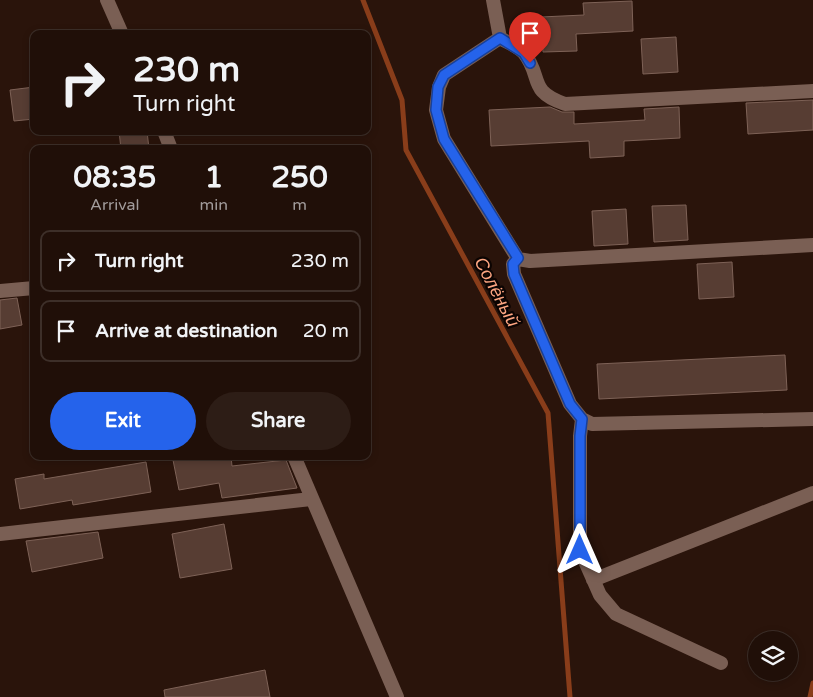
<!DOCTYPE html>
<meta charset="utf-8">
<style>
body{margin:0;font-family:"Varela Round",sans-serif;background:#2d1d16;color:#f1f3f6;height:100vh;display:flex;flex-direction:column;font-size:19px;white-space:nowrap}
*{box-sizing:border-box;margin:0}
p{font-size:16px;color:#a29c9c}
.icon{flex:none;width:28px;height:28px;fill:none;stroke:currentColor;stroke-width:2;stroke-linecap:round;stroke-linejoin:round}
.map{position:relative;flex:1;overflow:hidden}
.details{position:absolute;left:30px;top:145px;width:341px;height:315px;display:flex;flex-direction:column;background:#200f08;border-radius:10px;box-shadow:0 2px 8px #0003,0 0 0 1px #3d2f29}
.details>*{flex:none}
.guide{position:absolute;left:30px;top:30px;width:341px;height:105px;border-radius:10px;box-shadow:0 2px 8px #0003,0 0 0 1px #3d2f29;background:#200f08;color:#f1f3f6;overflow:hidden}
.fabs{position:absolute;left:748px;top:631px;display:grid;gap:10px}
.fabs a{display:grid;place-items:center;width:50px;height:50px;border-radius:50%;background:#200f08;box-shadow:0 2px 8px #0003,0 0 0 1px #3d2f29;font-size:25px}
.pin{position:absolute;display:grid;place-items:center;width:42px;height:42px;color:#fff;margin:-51px -21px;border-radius:50% 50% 50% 0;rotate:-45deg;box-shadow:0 0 5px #0007}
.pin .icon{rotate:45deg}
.me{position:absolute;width:55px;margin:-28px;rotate:0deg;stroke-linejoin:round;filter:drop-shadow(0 0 4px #0008)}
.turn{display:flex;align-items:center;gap:18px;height:105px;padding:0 20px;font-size:22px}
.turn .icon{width:65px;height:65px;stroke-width:2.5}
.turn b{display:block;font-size:35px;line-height:42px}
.eta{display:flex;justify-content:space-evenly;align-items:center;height:85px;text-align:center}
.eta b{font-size:30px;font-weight:700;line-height:35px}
.cta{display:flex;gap:10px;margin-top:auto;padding:10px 20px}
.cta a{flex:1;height:58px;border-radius:30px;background:#2563eb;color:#fff;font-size:20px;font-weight:700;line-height:58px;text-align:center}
.cta a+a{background:#2d1d16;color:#f1f3f6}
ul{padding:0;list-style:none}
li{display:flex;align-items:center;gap:15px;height:62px;margin:0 10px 8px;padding:0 10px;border:2px solid #3d2f29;border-radius:10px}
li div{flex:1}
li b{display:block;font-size:19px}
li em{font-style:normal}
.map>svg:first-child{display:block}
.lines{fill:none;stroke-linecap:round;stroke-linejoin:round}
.stream{stroke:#893d1a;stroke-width:5}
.building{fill:#573d33;stroke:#7e6257}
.minor{stroke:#7a5f54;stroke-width:14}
.route-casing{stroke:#184099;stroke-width:12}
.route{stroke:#2563eb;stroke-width:9}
.labels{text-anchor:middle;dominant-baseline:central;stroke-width:4.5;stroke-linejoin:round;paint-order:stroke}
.water-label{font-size:18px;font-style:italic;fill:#fea682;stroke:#0c0402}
</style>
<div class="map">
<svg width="813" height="697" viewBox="0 0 813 697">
<rect width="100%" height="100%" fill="#2a140b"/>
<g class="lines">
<path class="stream" d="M363 0 402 100 406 150 548 413 570 697
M810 697 813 683"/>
</g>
<path class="building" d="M632 1 633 31 576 34 577 51 543 52 541 17 584 15 583 3Z
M676 37 678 72 643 74 641 39Z
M34 87V119L14 121 10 90Z
M813 100V130L748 134 746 103Z
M550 107 562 112H574V124L645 120 644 109 679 107 680 138 624 141V156L590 158 589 141 491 146 489 110Z
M119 131H147L149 149H121Z
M686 205 688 240 654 242 652 206Z
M626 209 628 244 594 246 592 211Z
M732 262 734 297 699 299 697 264Z
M17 298 22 325 0 329V300Z
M785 355 787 390 599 399 597 364Z
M193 456H231L232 466 286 460 297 488 222 498 219 483 179 490 173 460Z
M146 462 151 492 73 505 72 500 20 509 15 479 44 474V479Z
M224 524 232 569 180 578 172 534Z
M98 532 103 558 32 572 26 541Z
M265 670 270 697H165L164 690Z"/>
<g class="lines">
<path class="minor" d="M107 0 122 34
M493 0 500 38C508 43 518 46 524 53 543 77 527 91 565 104L813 91
M500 38 444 75 439 87 436 110 444 139 518 259 530 261 813 245
M164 131 171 149
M518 259 513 264 514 274 570 404 582 419 592 424 813 419
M0 291 34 288
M582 419 580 436V550L600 595 616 614 721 663
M294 456 397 697
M0 534 311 499
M593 580 813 493"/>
</g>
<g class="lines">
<g class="route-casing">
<path id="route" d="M530 63 524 53 500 38 444 75 438 87 436 110 444 139 518 258 513 264 514 274 570 404 582 419 580 436V550"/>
</g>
<use href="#route" class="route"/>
</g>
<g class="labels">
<g class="water-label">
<text transform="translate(497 292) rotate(62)">Солёный</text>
</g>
</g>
</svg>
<div class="fabs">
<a><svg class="icon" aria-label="layers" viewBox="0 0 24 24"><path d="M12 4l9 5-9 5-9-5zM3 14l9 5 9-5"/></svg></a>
</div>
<div class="pin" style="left:530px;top:63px;background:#d93025"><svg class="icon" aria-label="arrive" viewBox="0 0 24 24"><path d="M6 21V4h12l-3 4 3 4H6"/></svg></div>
<svg class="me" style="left:580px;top:550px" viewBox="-20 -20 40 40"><path d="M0-17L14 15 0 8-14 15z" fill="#2563eb" stroke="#fff" stroke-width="4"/></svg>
<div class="guide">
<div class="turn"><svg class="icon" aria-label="right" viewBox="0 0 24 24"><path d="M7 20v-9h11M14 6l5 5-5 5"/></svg><div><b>230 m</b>Turn right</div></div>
</div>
<section class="details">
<div class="eta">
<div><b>08:35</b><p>Arrival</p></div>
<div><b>1</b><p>min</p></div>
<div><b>250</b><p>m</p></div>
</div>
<ul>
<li><svg class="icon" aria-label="right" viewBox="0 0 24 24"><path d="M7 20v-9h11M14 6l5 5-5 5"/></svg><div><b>Turn right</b></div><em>230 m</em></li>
<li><svg class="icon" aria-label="arrive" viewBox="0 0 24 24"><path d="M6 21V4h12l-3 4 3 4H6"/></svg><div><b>Arrive at destination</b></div><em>20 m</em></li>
</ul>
<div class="cta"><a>Exit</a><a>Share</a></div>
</section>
</div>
